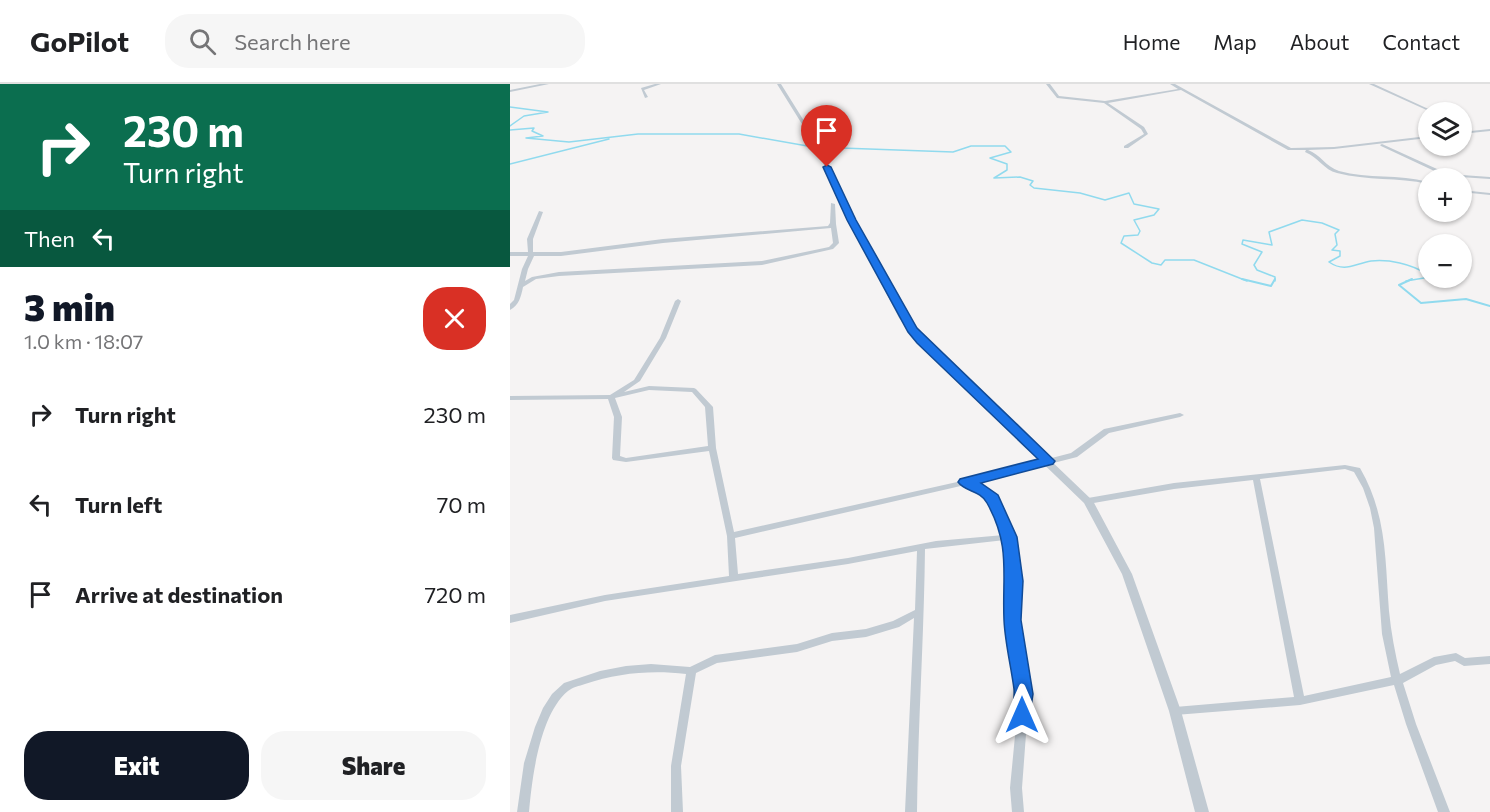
<!DOCTYPE html>
<meta charset="utf-8">
<style>
body{margin:0;font-family:Commissioner,sans-serif;background:#f6f6f6;color:#202124;height:100vh;display:flex;flex-direction:column;font-size:22px;white-space:nowrap}
*{box-sizing:border-box;margin:0}
p{font-size:20px;color:#757577}
.icon{flex:none;width:33px;height:33px;fill:none;stroke:currentColor;stroke-width:2;stroke-linecap:round;stroke-linejoin:round}
.map{position:relative;flex:1;overflow:hidden}
.details{display:flex;flex-direction:column;background:#fff;width:510px}
.details>*{flex:none}
.hud{background:#0b6e4f;color:#fff;overflow:hidden}
.buttons{position:absolute;left:908px;top:18px;display:grid;gap:12px}
.buttons a{display:grid;place-items:center;width:54px;height:54px;border-radius:50%;background:#fff;box-shadow:0 2px 4px #0004;font-size:30px}
.pin{position:absolute;display:grid;place-items:center;width:51px;height:51px;color:#fff;margin:-62px -26px;border-radius:50% 50% 50% 0;rotate:-45deg;box-shadow:0 0 6px #0007}
.pin .icon{rotate:45deg}
.me{position:absolute;width:66px;margin:-33px;rotate:0deg;stroke-linejoin:round;filter:drop-shadow(0 0 4px #0008)}
.turn{display:flex;align-items:center;gap:21px;height:126px;padding:0 24px;font-size:27px}
.turn .icon{width:78px;height:78px;stroke-width:2.5}
.turn b{display:block;font-size:42px;line-height:51px}
.then{display:flex;align-items:center;height:57px;padding:0 24px;background:#0003;gap:12px;font-size:22px}
.round{display:grid;place-items:center;flex:none;width:63px;height:63px;border-radius:24px;background:#f6f6f6}
.overview{display:flex;align-items:center;justify-content:space-between;height:102px;padding:0 24px}
h1{font-size:36px;font-weight:800;line-height:45px;color:#111827}
.button{display:flex;gap:12px;margin-top:auto;padding:12px 24px}
.button a{flex:1;height:69px;border-radius:24px;background:#111827;color:#fff;font-size:24px;font-weight:800;line-height:69px;text-align:center}
.button a+a{background:#f6f6f6;color:#202124}
ul{padding:0;list-style:none}
li{display:flex;align-items:center;gap:18px;height:90px;padding:0 24px}
li div{flex:1}
li b{display:block;font-size:22px}
li em{font-style:normal}
header{display:flex;align-items:center;gap:36px;box-sizing:border-box;height:84px;padding:0 30px;background:#fff;border-bottom:2px solid #e0e0e0}
header strong{font-size:28px}
nav{display:flex;gap:33px;margin-inline-start:auto;font-size:21px}
.search{width:420px;height:54px;background:#f6f6f6;display:flex;align-items:center;gap:15px;box-sizing:border-box;padding:0 21px;border-radius:24px;color:#757577;font-size:22px}
main{display:flex;flex:1;min-height:0}
.map>svg:first-child{display:block}
.lines{fill:none;stroke-linecap:round;stroke-linejoin:round}
.stream-far1{stroke:#90daee;stroke-width:1.5}
.stream{stroke:#90daee;stroke-width:2}
.minor{fill:#c1cad2;fill-rule:evenodd}
.tertiary{fill:#c1cad2;fill-rule:evenodd}
.route{fill:#1a73e8;stroke:#114b97;stroke-width:1.5}
</style>
<header>
<strong>GoPilot</strong>
<div class="search"><svg class="icon" aria-label="search" viewBox="0 0 24 24"><circle cx="10" cy="10" r="6"/><path d="M15 15l6 6"/></svg>Search here</div>
<nav><a>Home</a><a>Map</a><a>About</a><a>Contact</a></nav>
</header>
<main>
<section class="details">
<div class="hud">
<div class="turn"><svg class="icon" aria-label="right" viewBox="0 0 24 24"><path d="M7 20v-9h11M14 6l5 5-5 5"/></svg><div><b>230 m</b>Turn right</div></div>
<div class="then">Then<svg class="icon" aria-label="left" viewBox="0 0 24 24"><path d="M17 20v-9H6M10 6l-5 5 5 5"/></svg></div>
</div>
<div class="overview"><div><h1>3 min</h1><p>1.0 km · 18:07</p></div><a class="round" style="background:#d93025;color:#fff"><svg class="icon" aria-label="close" viewBox="0 0 24 24"><path d="M6 6l12 12M18 6L6 18"/></svg></a></div>
<ul>
<li><svg class="icon" aria-label="right" viewBox="0 0 24 24"><path d="M7 20v-9h11M14 6l5 5-5 5"/></svg><div><b>Turn right</b></div><em>230 m</em></li>
<li><svg class="icon" aria-label="left" viewBox="0 0 24 24"><path d="M17 20v-9H6M10 6l-5 5 5 5"/></svg><div><b>Turn left</b></div><em>70 m</em></li>
<li><svg class="icon" aria-label="arrive" viewBox="0 0 24 24"><path d="M6 21V4h12l-3 4 3 4H6"/></svg><div><b>Arrive at destination</b></div><em>720 m</em></li>
</ul>
<div class="button"><a>Exit</a><a>Share</a></div>
</section>
<div class="map">
<svg width="980" height="728" viewBox="0 0 980 728">
<rect width="100%" height="100%" fill="#f5f3f3"/>
<g class="lines">
<path class="stream-far1" d="M0 23 38 28 14 32 0 42
M0 46 24 44 22 47 33 52 16 54 59 58 128 50H229L303 63 443 68 461 62H495L501 68 480 74 497 80V86L484 94 510 93 523 97 520 101 524 104 570 109 595 116 619 109 624 120 649 125 644 131 624 136 630 147 628 151 614 152 611 159 642 179 651 181 655 176H684L737 197
M0 80 99 55
M765 197V193L747 186 744 181 752 168 732 160 733 156 762 161 759 148 792 136 812 139 829 146 825 150 827 161 822 166 830 167V172L819 178C835 189 844 180 861 177 879 175 901 180 917 190L914 194 896 197"/>
<path class="stream" d="M732 195 761 202 765 195
M902 195 889 201 911 219 956 215 980 222"/>
<path class="minor" d="M145 0H151L134 6 138 13 135 14 131 4Z
M267 0H271L309 61 345 136 344 137 339 136 305 61Z
M536 0H540L549 12 595 17 668 5 660 0H665L781 64 824 63 918 52V54L824 65 798 66C810 70 816 83 829 87 858 95 889 90 918 98V100C888 93 857 97 827 89 814 86 808 73 795 68L796 66H778L671 6 598 19 634 43 638 50 618 64H614V62L634 50 631 45 594 19 547 14Z
M859 0H864L925 28H921Z
M980 45V47L951 50V48Z
M872 60 938 90 980 93V95L935 92 871 62 870 61Z
M951 106 980 109V111L951 108Z
M321 119 325 120 326 140 329 159 323 165 252 181 49 192 26 195 13 203C11 213 9 221 0 226V220L4 216 12 185 18 172H0V168H18L17 155 29 127 33 128 23 155V168H51L153 155 318 142 320 139ZM321 144 323 159 319 163 252 177 49 188 22 193 15 197 18 185 24 172H51L153 159Z
M168 215 171 217 156 254 130 297 114 308 139 302 184 304 186 305 203 323 206 364 224 448 456 396 561 369 594 345 670 329 674 331 670 333 599 349 567 373 465 399 475 402 485 412 503 453 508 497V535L519 610 512 704 514 728H502L500 704 509 610 498 535 500 497 495 456 415 465C414 553 408 640 407 728H395L404 534 389 543 356 553 322 557 287 568 207 579 186 589 171 682 173 728H161V682L176 590C141 586 108 589 75 600 69 602 63 603 58 607 30 630 22 693 19 728H7L14 679 25 643 33 624 42 610 54 599 90 587 116 582 141 580 180 583 205 571 287 560 322 549 356 545 383 537 405 526 407 467 338 480 95 517 0 539V531L95 511 219 492 217 452 199 367 116 378 103 376 102 374 104 333 98 315 0 316V312L100 311 124 296 150 254 165 217ZM139 306 182 308 195 323 198 362 116 374 110 372 112 333 105 314ZM455 401 469 406 479 415 494 451 426 457 338 474 228 490 225 454Z
M835 381 850 384C877 431 875 475 879 527 881 548 885 569 890 590L924 573 946 569 955 574 980 572V580L954 582 945 577 926 581 893 599 906 640 940 728H928L896 640 884 601 790 621 665 631 661 630 660 627 661 624 665 623 784 613 743 396 664 405 578 420 574 417 578 414 664 399ZM835 385 844 388 853 404 860 424 864 444 872 550 881 593 794 612 750 395Z"/>
<path class="tertiary" d="M30 0H39L0 8V6Z
M340 135 345 136 396 233 414 255 583 417 622 490 671 627 699 728H685L659 627 612 490 574 419 408 259 389 234 339 136Z"/>
</g>
<path class="route" d="M317 81 321 83 346 136 407 244 545 377 543 380 471 399 488 411 507 453 513 497 511 536 523 610 519 636 512 639 506 636C501 626 505 616 504 605 501 582 495 559 494 536 492 490 501 462 477 419 470 406 455 408 448 398L450 395 528 375 407 259 398 248 337 136 313 83Z"/>
</svg>
<div class="buttons">
<a><svg class="icon" aria-label="layers" viewBox="0 0 24 24"><path d="M12 4l9 5-9 5-9-5zM3 14l9 5 9-5"/></svg></a>
<a>+</a>
<a>−</a>
</div>
<div class="pin" style="left:317px;top:83px;background:#d93025"><svg class="icon" aria-label="arrive" viewBox="0 0 24 24"><path d="M6 21V4h12l-3 4 3 4H6"/></svg></div>
<svg class="me" style="left:512px;top:631px" viewBox="-20 -20 40 40"><path d="M0-17L14 15 0 8-14 15z" fill="#1a73e8" stroke="#fff" stroke-width="4"/></svg>
</div>
</main>
